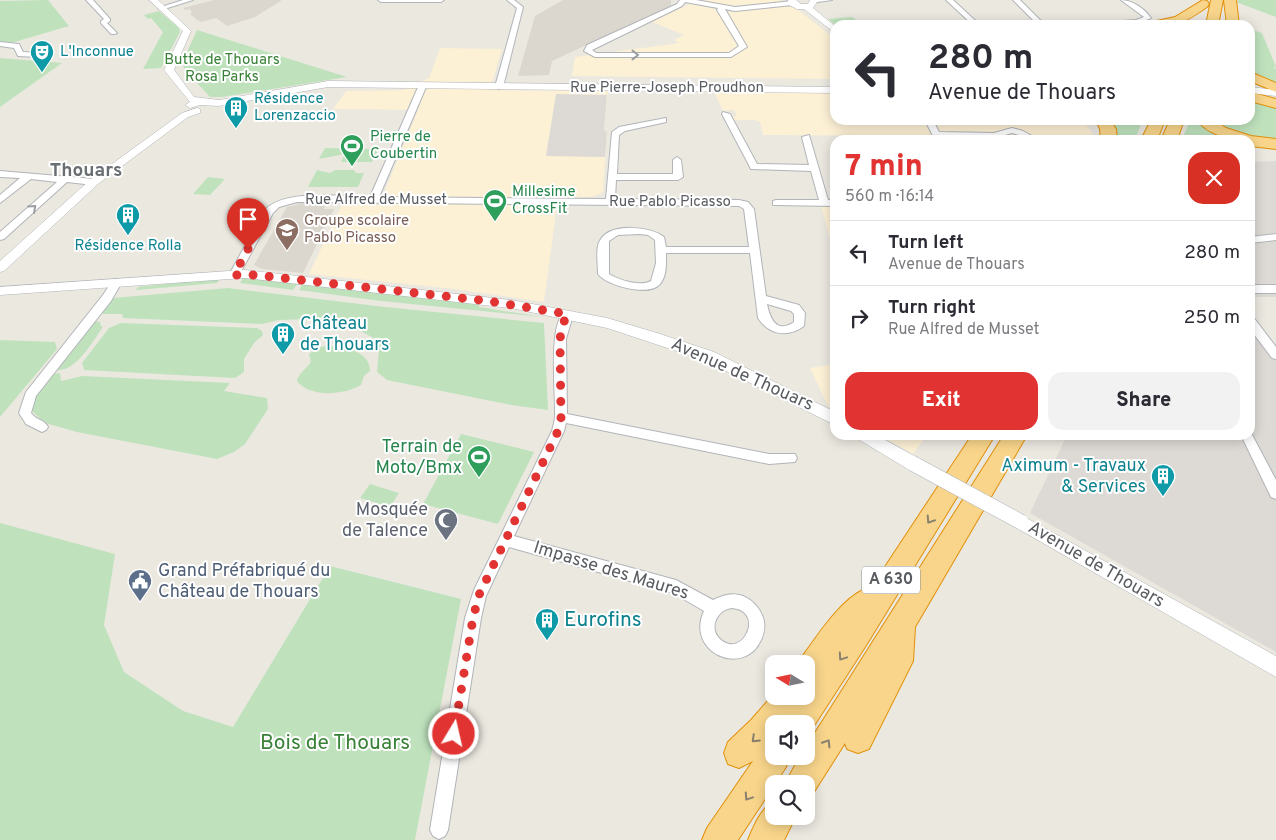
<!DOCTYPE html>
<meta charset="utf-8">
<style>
body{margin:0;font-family:Overpass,sans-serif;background:#f2f2f3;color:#2b2b33;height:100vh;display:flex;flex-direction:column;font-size:19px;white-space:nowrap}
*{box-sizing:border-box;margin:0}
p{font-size:16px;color:#7c7c81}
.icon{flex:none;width:28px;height:28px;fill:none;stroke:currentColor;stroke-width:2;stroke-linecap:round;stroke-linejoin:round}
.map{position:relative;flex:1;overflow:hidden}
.panel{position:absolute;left:830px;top:135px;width:425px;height:305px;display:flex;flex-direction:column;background:#fff;border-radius:15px;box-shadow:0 2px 12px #0003}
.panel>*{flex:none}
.top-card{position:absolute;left:830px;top:20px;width:425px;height:105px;border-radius:15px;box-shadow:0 2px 12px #0003;background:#fff;color:#2b2b33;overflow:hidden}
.needle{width:32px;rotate:280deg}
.tools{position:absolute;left:765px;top:655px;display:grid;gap:10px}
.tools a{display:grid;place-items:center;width:50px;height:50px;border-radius:10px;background:#fff;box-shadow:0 2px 12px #0003;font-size:25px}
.pin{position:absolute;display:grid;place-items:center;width:42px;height:42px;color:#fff;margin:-51px -21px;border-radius:50% 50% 50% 0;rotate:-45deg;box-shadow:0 0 5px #0007}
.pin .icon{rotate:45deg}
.me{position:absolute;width:55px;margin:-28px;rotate:9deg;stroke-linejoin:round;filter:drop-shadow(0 0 4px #0008)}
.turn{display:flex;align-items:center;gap:18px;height:105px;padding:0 15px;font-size:22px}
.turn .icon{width:65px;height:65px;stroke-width:2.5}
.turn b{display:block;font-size:35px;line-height:42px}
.round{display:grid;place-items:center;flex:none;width:52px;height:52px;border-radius:15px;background:#f2f2f3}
.summary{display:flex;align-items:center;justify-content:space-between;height:85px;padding:0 15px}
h1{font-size:30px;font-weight:800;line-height:38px;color:#e13331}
.action{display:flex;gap:10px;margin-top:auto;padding:10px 15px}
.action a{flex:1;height:58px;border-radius:15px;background:#e13331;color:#fff;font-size:20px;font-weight:800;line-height:58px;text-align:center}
.action a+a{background:#f2f2f3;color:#2b2b33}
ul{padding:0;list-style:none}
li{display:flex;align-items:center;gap:15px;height:65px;padding:0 15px;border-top:1px solid #e1e1e2}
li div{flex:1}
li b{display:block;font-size:19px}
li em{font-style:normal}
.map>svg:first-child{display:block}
.commercial{fill:#fcf0d5}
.industrial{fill:#dddad5}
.education{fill:#dbd7ce}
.green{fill:#bfe2bd}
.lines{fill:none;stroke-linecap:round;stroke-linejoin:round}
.minor-casing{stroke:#b1b4b8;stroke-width:2}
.tertiary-casing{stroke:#b1b4b8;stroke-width:1}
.secondary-casing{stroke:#b2b6bb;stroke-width:1}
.motorway-casing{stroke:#e2900a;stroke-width:2}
.minor{fill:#fff;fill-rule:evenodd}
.tertiary{fill:#fff;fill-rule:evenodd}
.secondary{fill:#fff;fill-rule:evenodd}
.motorway{fill:#f8d58b;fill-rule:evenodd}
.tertiary-bridge-casing{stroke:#b1b4b8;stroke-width:16;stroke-linecap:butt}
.tertiary-bridge{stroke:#fff;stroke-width:15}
.oneway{stroke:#9b9ea0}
.oneway2{stroke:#89816e}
.route{stroke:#e13331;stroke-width:9;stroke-dasharray:0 16.2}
.labels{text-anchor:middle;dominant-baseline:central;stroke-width:4;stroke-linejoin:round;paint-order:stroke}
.far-culture-label{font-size:15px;fill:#0d838f;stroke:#fff;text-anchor:start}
.far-park-label{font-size:15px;fill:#398137;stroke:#fff}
.far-street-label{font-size:15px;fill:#595d61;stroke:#fff}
.far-leisure-label{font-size:15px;fill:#27864d;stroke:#fff;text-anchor:start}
.far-education-label{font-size:15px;fill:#785e54;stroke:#fff;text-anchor:start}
.shield{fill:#fff;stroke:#8b8e90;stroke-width:1}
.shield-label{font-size:16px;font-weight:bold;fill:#595d61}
.culture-label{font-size:18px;fill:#0d838f;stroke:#fff;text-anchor:start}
.street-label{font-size:18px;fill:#595d61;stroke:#fff}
.leisure-label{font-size:18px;fill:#27864d;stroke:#fff;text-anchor:end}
.worship-label{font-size:18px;fill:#5b616d;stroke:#fff;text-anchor:end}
.service-label{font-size:18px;fill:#4e5e75;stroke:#fff;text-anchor:start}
.far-district-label{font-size:19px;font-weight:bold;fill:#6a6f73;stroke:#fff}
.near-culture-label{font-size:21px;fill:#0d838f;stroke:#fff;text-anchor:start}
.near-park-label{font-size:21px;fill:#398137;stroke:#fff}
</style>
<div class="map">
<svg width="1276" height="840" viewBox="0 0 1276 840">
<rect width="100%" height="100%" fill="#ebe8e0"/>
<path class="commercial" d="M698 0H783L779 2 733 6Z
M691 3 726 12 786 6 797 9 835 39V79L572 76 575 57 679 43 674 40 684 35 652 22Z
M440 48 502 49 490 90 608 91 604 130 607 132 603 192 593 197 558 198 544 302 454 289 309 274 342 204 379 205 418 110 333 109 346 91 403 90 429 78Z
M714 92 835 93V120H1082L1093 134 1092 140H951L950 136H927L763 135 760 122 755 120H731L730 117 737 116 734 110 723 111Z
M821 207H835V259L822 209Z
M835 364V410L828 406 810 368Z
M879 435H927L913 454Z"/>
<path class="industrial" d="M556 94 607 95 604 130 607 132 605 157 546 156Z
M1276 161V297H1250V162Z
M1250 321 1276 355V652L1030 513 1067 435H1250Z"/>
<path class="education" d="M214 0H282L255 17 227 26 216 18 201 22 197 20 190 14 192 13 190 9 185 10 183 8Z
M563 0H671V6L552 61 549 75 518 76 535 16Z
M300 204H326L324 209H334L303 273 262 269 254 265 287 207Z"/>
<path class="green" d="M48 0 69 26 11 43 0 42V1Z
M1239 0H1276V17L1236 2Z
M159 11 179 28 180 32 161 68 143 69 163 32 151 18 148 19 144 15Z
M852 17 863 25 941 21 971 23 973 25H836L828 19Z
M1250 29 1262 33 1276 67H1273L1276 69V84L1258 78 1250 70Z
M197 30 347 77 222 97H210L185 70 182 63Z
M0 58 62 63 0 107Z
M1250 98 1276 107V142L1243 137 1208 120H1250Z
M1107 120H1142L1135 140H1112Z
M1190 120C1209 120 1223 135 1241 140H1187V138L1183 137Z
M325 148 379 149 372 162H341L345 154 319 159Z
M317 170 330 173 335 170H354L356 173H364L358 187H308Z
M208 177 225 179 210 195 193 194Z
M244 277 298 283 293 290 240 283Z
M220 278 217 283 136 290 138 287Z
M303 283 480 303 479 307 542 317 381 301 299 290Z
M228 288 385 307 544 323 548 410 511 405 387 380 377 372 379 350 377 340 359 330 331 322 310 319 279 320 262 324 123 318 122 314H102L113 298Z
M94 321 100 322 101 326 103 327C92 342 76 373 55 370Z
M121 323 257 328 262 331 263 335 254 343 244 359V372L235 378 84 370 82 363 109 328Z
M0 340 55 342 57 349 0 417Z
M325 346C341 347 370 349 370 371L364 376 361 385C344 395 310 398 297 381 298 374 306 369 311 362L309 354 317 348Z
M60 373 61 381 82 376 230 383 224 391 267 398 268 409 245 444 234 452 217 459 77 432 45 423 31 410 32 400 52 374Z
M461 434 534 452 498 524 423 504Z
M370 484 399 493 390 507 360 498Z
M0 523 115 554 104 625 124 672 183 711 233 727 330 566 461 599 415 840H0Z"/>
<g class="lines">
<g class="minor-casing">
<path id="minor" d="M86 0H93L110 19V21L107 23 117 33 115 34H111L101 23V21L104 19Z
M183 0H193L161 10 158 8Z
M378 0H444L441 2H381Z
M507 0H514L523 7 503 87 499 89 495 87 517 8Z
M680 0H696L735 7 792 1 795 3 792 5 735 11 725 9 747 47 731 57H595L584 51 587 45 677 4ZM685 2 718 8 717 10 739 46 729 53H596L592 50 682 6Z
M812 0H832L810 3V1Z
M946 0H953L980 25H973Z
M1013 0H1020L1045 25H1038Z
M1121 0C1132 0 1145 9 1151 18L1137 24 1096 25 1099 23 1136 20 1144 17Z
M0 42 19 44 23 52 38 53 42 55 38 57 18 56 14 48 0 46Z
M419 85 426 87 379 197 606 199 612 132 619 127 666 118V122L625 131 619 135 617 174H673V160L677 157 681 160 683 177 678 180H616L615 199 739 200 748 202 754 209 766 296 799 305 805 313 804 326C788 338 769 335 758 318L750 253H666C666 263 667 276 660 284 649 297 607 286 598 274 598 264 595 246 601 239 611 223 650 226 664 237L666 247H749L744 209 739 206 297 202 279 207 273 213 238 277H230L229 275 264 211C283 188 342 197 370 197ZM640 234 648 235 655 240 656 263 651 281C640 287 619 280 609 274V241L618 235ZM767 304 791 311 794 314V322C777 334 770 319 767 304Z
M723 112 730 114 757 164 809 165 802 137 809 135 828 200H835V206L773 205V201L776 200H819L811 171 751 169 722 114Z
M925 120H933L939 132 994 133 1012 128 1023 131 1032 136 1028 140H1019L1022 136 1012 133 1002 136 1005 140 942 137 943 140H935Z
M0 171 94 179 99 182 94 185 67 182 4 239 0 240V232L57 182 31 179 0 203V195L20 178 0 177Z
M1276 234V240L1250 243V237Z
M117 279 122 282 111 301 36 396 31 413C36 420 45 420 48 427L46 430 42 432 26 424 19 413 26 392 103 295 113 280Z
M1250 285H1276V293H1250Z
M567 311 573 315 566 339 567 414 769 454H795L797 458 795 462 769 464 566 423 564 431 514 536 676 580 713 600C723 595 732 592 743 596 754 601 761 609 764 621 765 628 764 634 761 640 744 678 685 653 704 611L673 593 509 547 486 596 481 618 448 830 445 836 439 839 433 836 430 830 465 618 474 590 552 431C553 426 555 421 555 416 556 397 547 317 567 311ZM732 608C767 611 741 663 718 637 709 625 719 609 732 608Z
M1250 317 1254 318 1276 347V359L1272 358 1250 329Z
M1250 431 1276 480V499L1271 497 1241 435H1250Z"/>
</g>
<g class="tertiary-casing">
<path id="tertiary" d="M149 0H158L191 31 174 70 194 97 219 100 328 81 835 87V93L328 87 219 106 200 105 190 108 185 105 190 102 164 70 183 31Z
M788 0H796L801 4H808L810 0H816L817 2 813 8 835 26V33L804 9H797L789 5Z
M197 108 200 109V113L188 117 98 184 4 271 0 272V261L90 180 182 113Z
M244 270 511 300 607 318 657 333 714 352 835 412V425L704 360 607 328 511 308 244 278 0 295V287Z
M855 435H876L918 458 920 463 918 468 912 469 906 468 858 439Z
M1021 515 1276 656V677L1015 527 1013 522 1015 517Z"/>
</g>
<g class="secondary-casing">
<path id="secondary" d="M1250 87 1276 90V96L1250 93Z"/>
</g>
<g class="motorway-casing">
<path id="motorway" d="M1203 0 1207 1 1209 4 1207 7C1182 24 1181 25 1150 25L1152 22 1175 17Z
M1211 0H1223L1218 25H1206Z
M1224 0H1236L1239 25H1227Z
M1250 72 1276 83V92L1250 81Z
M1250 92 1276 99V108L1250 101Z
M1096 120H1110L1116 129 1117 140H1101L1100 129Z
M1151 120H1165L1157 140H1141Z
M1170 120H1184L1177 140H1161Z
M1197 120H1214L1226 128 1251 136 1276 139V149L1250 146V140C1231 140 1209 136 1197 120Z
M972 435H995L865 647 808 735H806V724H774V756H790L786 767 738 840H702L707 828 753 761 739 768 728 764 724 753 728 742 751 720 774 694V696H806V664H797C814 641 839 600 865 589L869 591Z
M1004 435H1027L915 627 913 661 869 749 858 753 847 749 845 743 812 795 806 798V784H785L800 756H806V747Z
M774 802V816H796L784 840H748C753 828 761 807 774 802Z"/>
</g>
<use href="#minor" class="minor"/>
<use href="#tertiary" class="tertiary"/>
<use href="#secondary" class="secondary"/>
<use href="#motorway" class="motorway"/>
<g class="tertiary-bridge-casing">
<path id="tertiary-bridge" d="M912 463 1021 522"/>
</g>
<use href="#tertiary-bridge" class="tertiary-bridge"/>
</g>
<defs><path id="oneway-chevron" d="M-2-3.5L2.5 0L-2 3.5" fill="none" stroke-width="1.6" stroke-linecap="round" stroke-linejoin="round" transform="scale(1.25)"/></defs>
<g class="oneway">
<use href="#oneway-chevron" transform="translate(635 55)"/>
<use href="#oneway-chevron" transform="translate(33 208) rotate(-42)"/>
</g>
<g class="oneway2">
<use href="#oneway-chevron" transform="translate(930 520) rotate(123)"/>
<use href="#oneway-chevron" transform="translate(842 657) rotate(124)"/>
<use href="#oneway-chevron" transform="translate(755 739) rotate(136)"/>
<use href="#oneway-chevron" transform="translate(827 743) rotate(-58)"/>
<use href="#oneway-chevron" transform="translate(748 797) rotate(124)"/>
</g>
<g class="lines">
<path class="route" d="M248 249 234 275H256L488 301 567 314 562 327 560 339 561 418 558 431 479 595 473 618 454 734"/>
</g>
<defs>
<g id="theatre-pin" transform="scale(1.25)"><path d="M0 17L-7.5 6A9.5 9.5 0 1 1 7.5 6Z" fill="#0f9aa8" stroke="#fff"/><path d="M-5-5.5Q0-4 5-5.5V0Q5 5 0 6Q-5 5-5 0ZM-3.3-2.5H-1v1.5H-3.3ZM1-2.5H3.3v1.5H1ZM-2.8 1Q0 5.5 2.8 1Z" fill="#fff"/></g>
<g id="building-pin" transform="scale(1.25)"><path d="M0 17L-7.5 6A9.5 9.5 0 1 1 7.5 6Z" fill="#0f9aa8" stroke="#fff"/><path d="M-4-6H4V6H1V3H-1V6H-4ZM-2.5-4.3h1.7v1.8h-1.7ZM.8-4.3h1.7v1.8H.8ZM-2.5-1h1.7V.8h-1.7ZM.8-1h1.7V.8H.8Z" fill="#fff"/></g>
<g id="stadium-pin" transform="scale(1.25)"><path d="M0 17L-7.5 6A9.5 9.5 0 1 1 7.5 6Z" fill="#2e9e5b" stroke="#fff"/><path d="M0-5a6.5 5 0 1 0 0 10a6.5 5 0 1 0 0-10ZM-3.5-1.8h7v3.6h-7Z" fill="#fff"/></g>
<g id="school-pin" transform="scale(1.25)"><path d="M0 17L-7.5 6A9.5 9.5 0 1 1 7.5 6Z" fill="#8d6e63" stroke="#fff"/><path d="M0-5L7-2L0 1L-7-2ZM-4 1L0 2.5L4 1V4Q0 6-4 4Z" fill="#fff"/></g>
<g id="mosque-pin" transform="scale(1.25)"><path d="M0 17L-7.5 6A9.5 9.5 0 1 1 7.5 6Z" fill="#6b7280" stroke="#fff"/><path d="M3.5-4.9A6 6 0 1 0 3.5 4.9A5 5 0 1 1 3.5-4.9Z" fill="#fff"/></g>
<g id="civic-pin" transform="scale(1.25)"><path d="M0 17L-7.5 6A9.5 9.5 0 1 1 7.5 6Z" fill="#5c6f8a" stroke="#fff"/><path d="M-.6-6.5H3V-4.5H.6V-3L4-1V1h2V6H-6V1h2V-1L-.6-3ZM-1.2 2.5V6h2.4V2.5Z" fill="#fff"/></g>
</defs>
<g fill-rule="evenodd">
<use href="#theatre-pin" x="42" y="52"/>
<use href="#building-pin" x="236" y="108"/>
<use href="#stadium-pin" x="352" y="146"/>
<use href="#stadium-pin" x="495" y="201"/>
<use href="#building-pin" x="128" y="215"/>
<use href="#school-pin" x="287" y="230"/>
<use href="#building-pin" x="283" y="334"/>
<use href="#stadium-pin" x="479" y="457"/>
<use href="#building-pin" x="1163" y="476"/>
<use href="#mosque-pin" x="446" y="520"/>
<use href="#civic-pin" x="140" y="581"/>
<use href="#building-pin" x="547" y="620"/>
</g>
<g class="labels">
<g class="far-culture-label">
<text x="60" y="52">L'Inconnue</text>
<text x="254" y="99">Résidence<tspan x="254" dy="17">Lorenzaccio</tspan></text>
<text x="128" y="246" text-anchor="middle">Résidence Rolla</text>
</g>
<g class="far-park-label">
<text x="222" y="60">Butte de Thouars<tspan x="222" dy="17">Rosa Parks</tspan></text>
</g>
<g class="far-street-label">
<text x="667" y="88">Rue Pierre-Joseph Proudhon</text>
<text x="376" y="200">Rue Alfred de Musset</text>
<text x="670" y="202">Rue Pablo Picasso</text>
</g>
<g class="far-leisure-label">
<text x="370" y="137">Pierre de<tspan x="370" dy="17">Coubertin</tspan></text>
<text x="512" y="192">Millesime<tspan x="512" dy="17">CrossFit</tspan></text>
</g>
<g class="far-education-label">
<text x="304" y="221">Groupe scolaire<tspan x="304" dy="17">Pablo Picasso</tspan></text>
</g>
<rect class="shield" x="862" y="566.5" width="58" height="27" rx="4"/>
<g class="shield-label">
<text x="891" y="580">A 630</text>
</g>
<g class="culture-label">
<text x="300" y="324">Château<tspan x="300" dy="21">de Thouars</tspan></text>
<text x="1146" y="466" text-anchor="end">Aximum - Travaux<tspan x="1146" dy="21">&amp; Services</tspan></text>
</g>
<g class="street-label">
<text transform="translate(742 375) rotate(24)">Avenue de Thouars</text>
<text transform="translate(1096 565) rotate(30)">Avenue de Thouars</text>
<text transform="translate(611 571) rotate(17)">Impasse des Maures</text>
</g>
<g class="leisure-label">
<text x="462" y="447">Terrain de<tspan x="462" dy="21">Moto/Bmx</tspan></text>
</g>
<g class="worship-label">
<text x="428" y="510">Mosquée<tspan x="428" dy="21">de Talence</tspan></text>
</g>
<g class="service-label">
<text x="158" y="571">Grand Préfabriqué du<tspan x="158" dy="21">Château de Thouars</tspan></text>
</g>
<g class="far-district-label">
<text x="86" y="171">Thouars</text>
</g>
<g class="near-culture-label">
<text x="564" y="620">Eurofins</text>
</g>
<g class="near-park-label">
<text x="335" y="743">Bois de Thouars</text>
</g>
</g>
</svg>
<div class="tools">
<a><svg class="needle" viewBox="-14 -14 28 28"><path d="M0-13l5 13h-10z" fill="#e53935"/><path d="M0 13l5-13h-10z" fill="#7c7c81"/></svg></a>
<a><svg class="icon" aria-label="sound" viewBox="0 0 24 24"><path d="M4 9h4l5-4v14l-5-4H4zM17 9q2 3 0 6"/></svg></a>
<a><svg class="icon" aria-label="search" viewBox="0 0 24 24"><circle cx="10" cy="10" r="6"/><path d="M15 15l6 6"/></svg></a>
</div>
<div class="pin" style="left:248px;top:249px;background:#d93025"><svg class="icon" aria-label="arrive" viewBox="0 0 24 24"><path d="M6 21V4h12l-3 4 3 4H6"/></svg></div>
<svg class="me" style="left:454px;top:734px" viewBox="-20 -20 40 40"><circle r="17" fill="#e13331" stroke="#fff" stroke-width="3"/><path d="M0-11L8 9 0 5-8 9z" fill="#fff"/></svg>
<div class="top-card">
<div class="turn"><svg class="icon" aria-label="left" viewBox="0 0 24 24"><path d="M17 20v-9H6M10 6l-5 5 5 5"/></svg><div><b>280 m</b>Avenue de Thouars</div></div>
</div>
<section class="panel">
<div class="summary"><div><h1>7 min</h1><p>560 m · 16:14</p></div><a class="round" style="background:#d93025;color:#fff"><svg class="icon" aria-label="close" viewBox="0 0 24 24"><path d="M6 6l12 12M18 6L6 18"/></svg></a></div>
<ul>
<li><svg class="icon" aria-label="left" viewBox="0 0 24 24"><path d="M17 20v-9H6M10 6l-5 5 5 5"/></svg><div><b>Turn left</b><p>Avenue de Thouars</p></div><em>280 m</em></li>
<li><svg class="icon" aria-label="right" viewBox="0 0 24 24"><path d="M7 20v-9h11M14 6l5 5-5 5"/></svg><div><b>Turn right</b><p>Rue Alfred de Musset</p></div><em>250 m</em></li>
</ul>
<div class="action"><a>Exit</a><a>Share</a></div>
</section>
</div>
